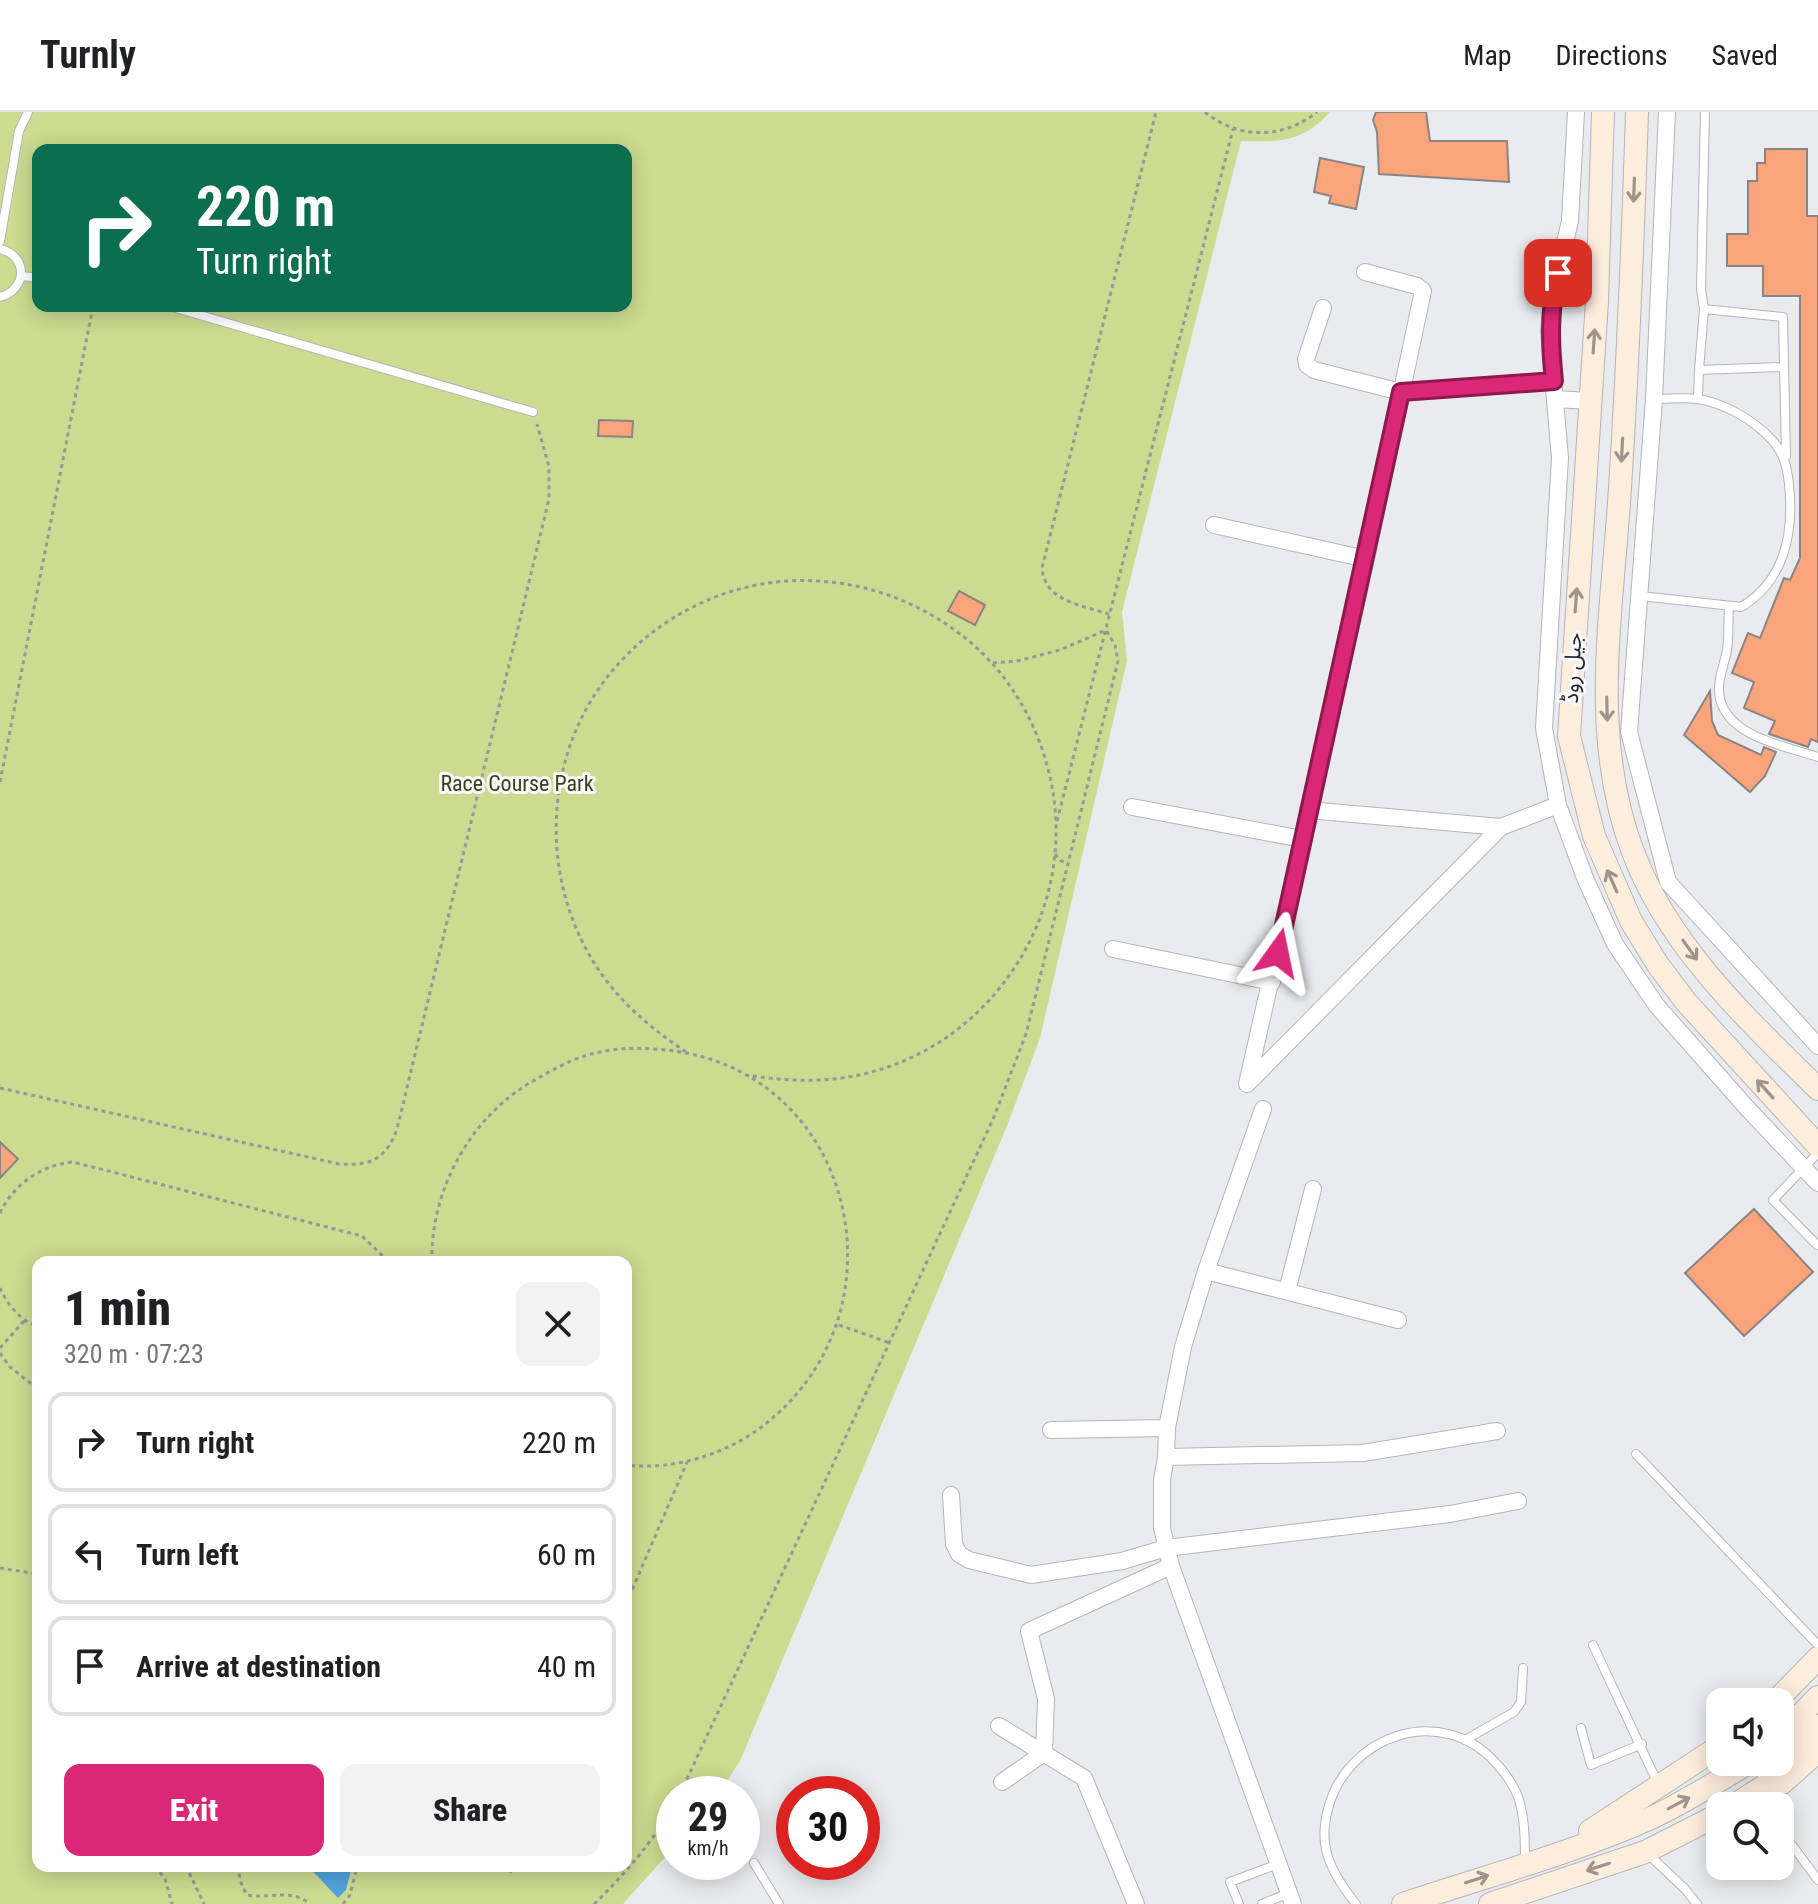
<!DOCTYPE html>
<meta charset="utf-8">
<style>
body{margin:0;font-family:"Roboto Condensed","Noto Sans Arabic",sans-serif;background:#f2f2f2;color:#202124;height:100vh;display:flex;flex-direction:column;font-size:30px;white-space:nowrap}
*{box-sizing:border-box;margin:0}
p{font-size:26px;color:#757577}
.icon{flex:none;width:44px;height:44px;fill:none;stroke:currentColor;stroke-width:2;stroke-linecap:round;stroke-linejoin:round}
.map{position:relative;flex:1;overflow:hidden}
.side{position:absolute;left:32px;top:1144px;width:600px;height:616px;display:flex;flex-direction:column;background:#fff;border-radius:16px;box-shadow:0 4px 20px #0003}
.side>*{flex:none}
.guide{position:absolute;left:32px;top:32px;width:600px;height:168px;border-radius:16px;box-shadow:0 4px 20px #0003;background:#0b6e4f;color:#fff;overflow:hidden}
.buttons{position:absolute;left:1706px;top:1576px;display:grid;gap:16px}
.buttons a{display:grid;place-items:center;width:88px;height:88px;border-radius:16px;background:#fff;box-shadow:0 4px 20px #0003;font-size:40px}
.speed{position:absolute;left:656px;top:1664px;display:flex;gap:16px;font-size:40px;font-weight:700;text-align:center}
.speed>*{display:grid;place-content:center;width:104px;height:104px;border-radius:50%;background:#fff;box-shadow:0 4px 20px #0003;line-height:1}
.speed small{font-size:20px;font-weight:400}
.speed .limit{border:12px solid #d22;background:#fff;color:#111}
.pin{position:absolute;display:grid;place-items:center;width:68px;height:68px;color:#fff;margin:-34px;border-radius:16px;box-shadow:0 4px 12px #0006}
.me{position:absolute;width:88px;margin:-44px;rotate:12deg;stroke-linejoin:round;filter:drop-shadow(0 0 6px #0008)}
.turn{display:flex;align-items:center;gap:28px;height:168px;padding:0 32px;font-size:36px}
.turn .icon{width:104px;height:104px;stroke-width:2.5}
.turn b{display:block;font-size:56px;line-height:68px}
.round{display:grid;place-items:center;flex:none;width:84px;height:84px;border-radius:16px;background:#f2f2f2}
.head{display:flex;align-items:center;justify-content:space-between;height:136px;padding:0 32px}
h1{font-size:48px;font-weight:800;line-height:60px}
.primary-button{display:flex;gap:16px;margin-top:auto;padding:16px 32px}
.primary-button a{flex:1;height:92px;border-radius:16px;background:#db2777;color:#fff;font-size:32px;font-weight:800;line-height:92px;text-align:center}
.primary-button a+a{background:#f2f2f2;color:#202124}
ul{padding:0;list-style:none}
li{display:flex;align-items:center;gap:24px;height:100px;margin:0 16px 12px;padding:0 16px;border:4px solid #e0e0e0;border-radius:16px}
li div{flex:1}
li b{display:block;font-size:30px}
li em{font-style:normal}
header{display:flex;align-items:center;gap:48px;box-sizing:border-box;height:112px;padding:0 40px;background:#fff;border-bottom:2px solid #e0e0e0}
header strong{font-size:38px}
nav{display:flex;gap:44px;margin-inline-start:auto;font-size:28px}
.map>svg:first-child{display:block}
.green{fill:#ccdb90;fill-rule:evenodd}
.water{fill:#51a3dc}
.building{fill:#faa47b;stroke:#888584;stroke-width:2}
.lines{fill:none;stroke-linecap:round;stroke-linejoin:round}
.service-casing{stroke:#b4b5b8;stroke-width:10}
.minor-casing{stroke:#b4b5b8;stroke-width:18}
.secondary-casing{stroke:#b4b5b8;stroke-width:24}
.path{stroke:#969799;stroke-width:3;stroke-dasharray:4 4;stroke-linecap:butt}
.service{stroke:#fff;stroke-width:8}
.minor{stroke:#fff;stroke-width:16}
.secondary{stroke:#fdeddd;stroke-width:22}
.oneway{stroke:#9d948c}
.route-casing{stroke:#8e194d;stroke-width:20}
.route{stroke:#db2777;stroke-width:14}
.labels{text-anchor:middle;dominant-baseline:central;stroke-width:6;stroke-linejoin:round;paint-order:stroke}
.street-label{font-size:22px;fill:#282829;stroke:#f8f8fb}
.park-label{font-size:22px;fill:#3b411b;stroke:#f8f8fb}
</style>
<header>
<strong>Turnly</strong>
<nav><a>Map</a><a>Directions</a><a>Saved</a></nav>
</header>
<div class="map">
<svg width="1818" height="1792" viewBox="0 0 1818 1792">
<rect width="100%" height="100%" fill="#eaebee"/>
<path class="green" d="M0 0H1330C1302 31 1279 30 1241 29L1122 500 1127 549 1040 926 1007 1014 740 1649 718 1682H674V1735L623 1792H0ZM38 38H626V194H38ZM38 1150H626V1754H38Z"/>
<path class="water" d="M308 1754H352L346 1778 338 1786Z"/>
<path class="building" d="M1376 0H1426L1430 29H1507L1509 70 1379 62 1377 20 1373 8Z
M1765 37H1807V104H1818V630L1811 627 1808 635 1769 622 1775 609 1744 596 1754 570 1732 561 1748 521 1760 526 1784 466 1790 468 1800 446V184H1763V154H1727V122H1748V69H1757V51H1765Z
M1320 46 1364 55 1356 97 1329 91 1331 84 1314 80Z
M599 308 633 309 632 325 598 324Z
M959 479 985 493 975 513 948 499Z
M1710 579 1712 609 1718 623 1761 643 1764 635 1776 640 1765 664 1750 680 1684 623Z
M0 1030 18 1047 0 1066Z
M1754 1097 1813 1160 1744 1224 1685 1161Z"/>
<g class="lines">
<g class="service-casing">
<path id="service" d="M0 129 19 19 28 0
M0 137C29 144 27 178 0 185
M22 164 38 166
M169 194 533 300
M1704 197 1783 205 1786 344
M1699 258 1704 197 1701 177 1705 0
M1698 287 1699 258 1783 255
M1641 484 1741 495C1785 469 1794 420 1789 372 1787 355 1784 341 1772 328 1754 308 1724 291 1698 287 1684 285 1669 287 1655 287
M1729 494C1728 509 1729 524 1727 538 1724 554 1716 571 1720 587 1730 626 1786 634 1818 645
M1817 1133 1773 1088 1818 1041
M1636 1342 1818 1533
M1593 1533 1659 1674
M1581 1616 1591 1653 1642 1632
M1465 1628 1514 1600 1521 1590 1523 1556
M1780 1717 1818 1768
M1647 1741 1685 1777 1697 1792
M754 1751 779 1792
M1239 1792 1230 1770 1278 1752
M1262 1792 1289 1781
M1356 1792C1344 1777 1334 1763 1328 1745 1323 1730 1324 1712 1328 1697 1347 1623 1441 1591 1495 1650 1506 1662 1516 1675 1520 1691 1525 1711 1525 1731 1525 1752"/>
</g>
<g class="minor-casing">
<path id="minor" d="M1576 0 1570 109 1552 187 1549 219 1560 346 1544 616 1558 693 1585 766 1615 832 1657 894 1747 996 1818 1071
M1667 0 1654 287 1629 620 1668 770 1818 934
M1323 196 1306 247 1307 253 1314 258 1401 280 1554 269
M1555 287 1590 289
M1214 413 1366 447
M1132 695 1302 727
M1308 698 1501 715
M1113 837 1272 870
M1248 971 1501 715 1558 693
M1247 972 1366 447 1423 179 1417 174 1365 160
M1263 997 1206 1159 1183 1235 1167 1316 1166 1345 1162 1368V1416L1171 1454 1293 1792
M1206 1159 1398 1208
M1287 1179 1313 1077
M1051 1318 1167 1316
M1166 1345 1363 1341 1497 1319
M951 1383 954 1432 959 1442 969 1448 1031 1463 1122 1449 1166 1436 1450 1402 1518 1389
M999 1614 1084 1666 1136 1792
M1002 1670 1044 1641 1046 1587 1029 1519 1171 1454"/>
</g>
<g class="secondary-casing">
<path id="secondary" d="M1603 0 1597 189 1569 624 1594 724 1631 809 1658 853 1686 890 1818 1034
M1637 0C1633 125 1628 250 1620 375 1613 497 1588 622 1633 740 1669 835 1747 907 1818 977
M1775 1590 1818 1546
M1780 1624 1818 1585
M1766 1673 1773 1658 1818 1614
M1733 1694 1766 1673 1782 1671 1818 1639
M1590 1719 1720 1634
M1403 1792C1486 1764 1574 1741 1653 1705 1687 1689 1718 1669 1750 1650
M1490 1792 1645 1740 1720 1702"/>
</g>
<path class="path" d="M1205 0C1239 28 1284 27 1317 0
M1109 502C1082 493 1045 490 1042 456L1156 0
M0 670 93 194
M1057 709 1233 17
M1055 742 1061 749 1068 751
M686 940C655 919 625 895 603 864 535 770 541 634 621 549 671 495 744 464 818 469 872 472 922 492 964 525 1006 558 1035 606 1048 657 1084 792 996 934 859 963 822 971 784 969 746 963
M0 976 339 1052C371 1054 386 1047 397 1017L549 387V355L537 312
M0 1101C14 1072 41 1053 73 1050L362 1124 389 1150
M432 1150C430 1080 469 1008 528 972 550 959 574 945 600 940 621 935 644 936 666 938 848 956 909 1184 776 1303 737 1339 679 1359 626 1353
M0 1176C7 1192 21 1210 38 1214
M839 1213 890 1231
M0 1236 24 1209
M0 1241 10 1255 38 1277
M0 1456 38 1462
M626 1492 687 1350
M680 1682 994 1005 1026 922 1118 549 1115 533 1106 518 1060 538 1017 549 992 551
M155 1754 165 1767 172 1792
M186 1754 204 1792
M237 1754 242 1774 247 1783C270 1787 291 1776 310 1792
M510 1761 513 1754
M343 1792 350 1783 357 1754
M594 1792C625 1762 653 1730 674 1692"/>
<use href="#service" class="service"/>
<use href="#minor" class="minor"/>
<use href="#secondary" class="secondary"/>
</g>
<defs><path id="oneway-shaft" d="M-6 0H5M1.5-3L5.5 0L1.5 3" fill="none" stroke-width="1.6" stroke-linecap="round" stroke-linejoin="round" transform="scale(2)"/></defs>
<g class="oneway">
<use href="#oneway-shaft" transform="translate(1634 78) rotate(92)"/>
<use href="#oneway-shaft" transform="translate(1594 229) rotate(-86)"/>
<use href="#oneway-shaft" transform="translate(1622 338) rotate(93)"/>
<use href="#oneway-shaft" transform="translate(1576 488) rotate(-86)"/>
<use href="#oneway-shaft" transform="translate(1607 597) rotate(89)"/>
<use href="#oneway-shaft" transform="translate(1612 769) rotate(-114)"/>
<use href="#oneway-shaft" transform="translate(1690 838) rotate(54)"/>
<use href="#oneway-shaft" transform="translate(1765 977) rotate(-132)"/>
<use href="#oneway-shaft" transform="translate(1679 1691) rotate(-28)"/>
<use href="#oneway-shaft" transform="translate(1598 1755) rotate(162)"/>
<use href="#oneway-shaft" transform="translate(1477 1767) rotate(-18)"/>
</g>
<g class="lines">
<g class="route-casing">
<path id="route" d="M1278 841 1401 280 1554 269C1550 231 1549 198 1558 161"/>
</g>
<use href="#route" class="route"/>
</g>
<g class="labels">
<g class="street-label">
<text transform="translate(1572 556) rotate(-87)">جیل روڈ</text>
</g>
<g class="park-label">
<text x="517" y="671">Race Course Park</text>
</g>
</g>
</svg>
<div class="buttons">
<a><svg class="icon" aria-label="sound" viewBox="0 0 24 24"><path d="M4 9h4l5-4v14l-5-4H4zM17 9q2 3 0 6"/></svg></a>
<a><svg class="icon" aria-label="search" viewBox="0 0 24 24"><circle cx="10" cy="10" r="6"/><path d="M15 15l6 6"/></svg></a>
</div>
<div class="speed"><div>29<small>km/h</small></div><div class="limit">30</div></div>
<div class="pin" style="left:1558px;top:161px;background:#d93025"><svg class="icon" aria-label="arrive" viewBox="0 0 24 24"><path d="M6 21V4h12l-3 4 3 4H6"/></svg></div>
<svg class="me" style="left:1278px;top:841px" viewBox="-20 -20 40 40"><path d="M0-17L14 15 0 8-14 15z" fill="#db2777" stroke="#fff" stroke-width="4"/></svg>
<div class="guide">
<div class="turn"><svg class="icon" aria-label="right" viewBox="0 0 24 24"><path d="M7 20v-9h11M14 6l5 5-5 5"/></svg><div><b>220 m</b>Turn right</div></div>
</div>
<section class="side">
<div class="head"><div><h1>1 min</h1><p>320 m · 07:23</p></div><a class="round"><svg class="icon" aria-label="close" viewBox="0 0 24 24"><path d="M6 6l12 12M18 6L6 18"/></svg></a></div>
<ul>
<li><svg class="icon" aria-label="right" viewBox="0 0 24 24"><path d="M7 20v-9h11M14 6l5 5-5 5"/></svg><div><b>Turn right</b></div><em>220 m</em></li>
<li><svg class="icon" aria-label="left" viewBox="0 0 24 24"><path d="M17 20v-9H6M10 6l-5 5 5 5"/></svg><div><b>Turn left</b></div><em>60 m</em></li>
<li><svg class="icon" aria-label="arrive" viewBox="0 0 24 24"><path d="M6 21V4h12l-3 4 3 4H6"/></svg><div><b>Arrive at destination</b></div><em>40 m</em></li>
</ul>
<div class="primary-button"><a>Exit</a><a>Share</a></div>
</section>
</div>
